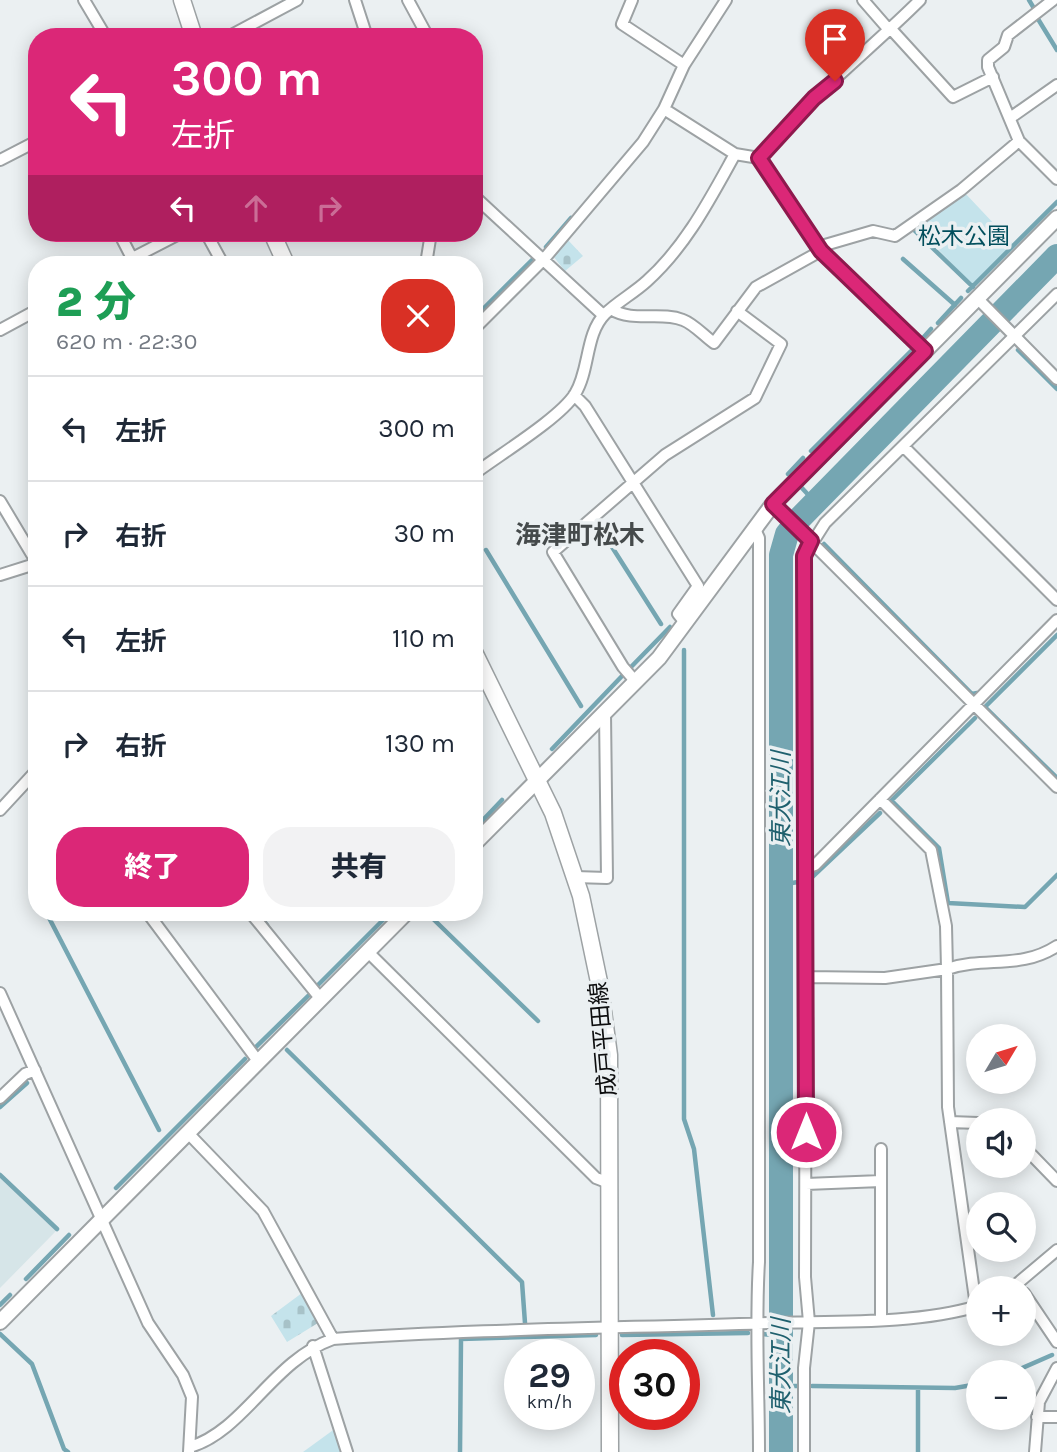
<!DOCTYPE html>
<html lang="ja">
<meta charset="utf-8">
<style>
body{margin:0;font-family:Karla,"Noto Sans JP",sans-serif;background:#f2f2f3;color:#1f2937;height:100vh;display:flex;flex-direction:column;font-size:26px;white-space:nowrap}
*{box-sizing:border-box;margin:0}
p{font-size:23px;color:#747a83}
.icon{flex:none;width:38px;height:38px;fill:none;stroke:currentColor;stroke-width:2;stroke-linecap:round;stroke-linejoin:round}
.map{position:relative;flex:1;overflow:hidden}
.sheet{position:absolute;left:28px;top:256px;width:455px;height:665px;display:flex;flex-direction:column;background:#fff;border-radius:28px;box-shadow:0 4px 18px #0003}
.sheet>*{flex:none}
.top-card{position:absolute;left:28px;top:28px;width:455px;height:214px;border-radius:28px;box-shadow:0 4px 18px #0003;background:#db2777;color:#fff;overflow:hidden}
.needle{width:46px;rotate:52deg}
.buttons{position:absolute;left:966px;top:1024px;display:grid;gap:14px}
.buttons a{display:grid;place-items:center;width:70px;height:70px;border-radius:50%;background:#fff;box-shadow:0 4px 18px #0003;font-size:35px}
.speed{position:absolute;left:504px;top:1339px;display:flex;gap:14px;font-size:35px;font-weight:700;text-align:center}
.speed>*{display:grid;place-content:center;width:91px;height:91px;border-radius:50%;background:#fff;box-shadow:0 4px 18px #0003;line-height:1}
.speed small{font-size:18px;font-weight:400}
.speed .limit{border:10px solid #d22;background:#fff;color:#111}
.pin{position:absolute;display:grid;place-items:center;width:60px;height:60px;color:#fff;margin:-72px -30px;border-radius:50% 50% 50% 0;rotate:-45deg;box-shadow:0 0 7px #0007}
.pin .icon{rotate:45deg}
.me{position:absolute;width:77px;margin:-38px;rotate:0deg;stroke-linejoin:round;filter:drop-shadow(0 0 5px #0008)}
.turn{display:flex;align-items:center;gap:24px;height:147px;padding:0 28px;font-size:32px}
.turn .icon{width:91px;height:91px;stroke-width:2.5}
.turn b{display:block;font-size:49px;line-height:60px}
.lanes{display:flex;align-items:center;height:66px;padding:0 28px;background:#0003;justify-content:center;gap:35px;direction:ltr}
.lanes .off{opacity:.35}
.round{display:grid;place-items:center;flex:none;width:74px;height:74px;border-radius:28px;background:#f2f2f3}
.overview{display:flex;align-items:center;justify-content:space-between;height:119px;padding:0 28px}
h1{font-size:42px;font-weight:800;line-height:52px;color:#1e9e55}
.action{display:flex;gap:14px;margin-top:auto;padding:14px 28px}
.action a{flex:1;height:80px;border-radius:28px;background:#db2777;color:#fff;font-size:28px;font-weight:800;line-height:80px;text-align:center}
.action a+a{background:#f2f2f3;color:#1f2937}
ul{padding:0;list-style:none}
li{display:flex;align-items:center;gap:21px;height:105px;padding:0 28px;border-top:2px solid #e0e1e3}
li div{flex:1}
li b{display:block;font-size:26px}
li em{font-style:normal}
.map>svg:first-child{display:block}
.built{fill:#d6e5e8}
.green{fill:#c4e3eb}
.cemetery{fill:url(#cemetery-stones)}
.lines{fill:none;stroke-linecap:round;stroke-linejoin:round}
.stream{stroke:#75a6b2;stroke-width:4.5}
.river{stroke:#75a6b2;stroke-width:24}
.minor-casing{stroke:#9da2a4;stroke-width:14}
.tertiary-casing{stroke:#9da2a4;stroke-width:18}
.secondary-casing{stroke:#9da2a4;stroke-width:19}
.minor{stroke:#fff;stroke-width:10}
.tertiary{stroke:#fff;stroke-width:14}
.secondary{stroke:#fff;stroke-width:16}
.route-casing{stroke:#8e194d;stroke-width:18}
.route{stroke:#db2777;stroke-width:12}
.labels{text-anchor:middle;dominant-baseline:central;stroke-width:7;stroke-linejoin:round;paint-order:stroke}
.park-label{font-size:23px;fill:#024e5c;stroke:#ebf0f2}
.street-label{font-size:23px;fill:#0d0e0f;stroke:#ebf0f2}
.water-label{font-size:24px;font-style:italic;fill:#1f606e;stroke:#ebf0f2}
.quarter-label{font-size:26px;font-weight:bold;fill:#454a4b;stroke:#ebf0f2}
</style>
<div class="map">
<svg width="1057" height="1452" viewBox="0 0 1057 1452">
<defs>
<pattern id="cemetery-stones" width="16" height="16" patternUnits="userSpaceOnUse" patternTransform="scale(1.75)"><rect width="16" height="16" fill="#c4e3eb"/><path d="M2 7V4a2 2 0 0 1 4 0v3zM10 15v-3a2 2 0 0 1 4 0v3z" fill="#a7c2c8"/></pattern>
</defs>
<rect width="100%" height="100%" fill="#ebf0f2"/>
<path class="built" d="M0 1178 56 1231 0 1288Z"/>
<path class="green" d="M964 192 1013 244 973 285 916 227Z
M336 1428 343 1452H303Z"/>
<path class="cemetery" d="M567 239 583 256 565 271 553 256Z
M302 1293 318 1323 287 1342 271 1316Z"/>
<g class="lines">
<path class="stream" d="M1029 0 1035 10
M1038 19 1057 50
M914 230 973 287
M546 247 571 218
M903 259 955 305
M968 291 1057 202
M474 318 532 260
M938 323 961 298
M922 339 931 329
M1018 350 1057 389
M811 451 912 350
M788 474 803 458
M801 487 815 502
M598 525 661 624
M824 544 972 694 977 693
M486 550 581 706
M1057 635 985 707 1057 778
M684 650V1119L694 1149 713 1315
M631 667 670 627
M552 749 622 676
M891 801 975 718
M892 801 939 848 948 903 1025 907 1057 875
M482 821 502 800
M809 880 880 813
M31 883 37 893
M780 885 798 882
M46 912 159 1130
M257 912 267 925
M426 912 538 1021
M314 984 316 987 391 912
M255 1048 308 996
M287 1050 522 1282 525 1323
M0 1107 27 1083
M0 1175 57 1229
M116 1188 245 1059
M26 1279 69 1235
M0 1305 10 1295
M0 1334 32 1364 64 1449 68 1452
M761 1334 782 1336
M622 1335 748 1333
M1013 1372 1052 1355
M783 1386H799
M812 1386 955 1388 978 1384
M918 1388V1452
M460 1452 461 1339 596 1335"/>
<path class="river" d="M781 1452V555L787 534 800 518 1057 256"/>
<g class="minor-casing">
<path id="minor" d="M84 0 106 37
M355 0 367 37
M408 0 428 37
M632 0 622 24 684 65
M863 0 890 31
M1053 0 1008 35 1004 47 988 60V67L1019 141 1057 179
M891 29 953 97 993 77
M228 37 297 0
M664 109 735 154 759 158
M1010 118 1057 85
M759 158 821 251 925 351
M759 158C805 100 868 52 920 0
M0 160 37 141
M474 196 603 315
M119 233 134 262
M206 233 223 264
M818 247 873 231 895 236 961 190 1019 141
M121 264 181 233
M426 264 431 233
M1057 294 825 523 804 556 806 868 815 865 1057 620
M978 299 1057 379
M611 309C633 323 660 311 683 320 694 324 704 336 714 343L756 287 821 251
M474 329 544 259 643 142 664 109 684 65 726 0
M0 330 37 310
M574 395 585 406 698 586 678 614 686 624
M903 446 1057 600
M474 474C499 455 560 418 575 394 590 370 585 334 605 314 617 302 634 293 647 281 686 246 710 199 735 154
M0 501 37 563
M773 504 1057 787
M754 527 759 538V1262C755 1326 759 1388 759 1452
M0 575 35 564 37 568
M636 682 623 667 553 552 665 455 755 398 781 344 737 311
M0 810 37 770
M575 877 607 878 605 713
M147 912 258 1061
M250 912 320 998
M367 951 596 1178 609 1183
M806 977 885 978 947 969 946 926 931 850 880 799
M0 993 148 1323 183 1375 192 1397 189 1452
M0 1098 25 1074 35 1070
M950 1122 978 1123
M187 1132 263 1211 333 1339
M1024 1147 1057 1181
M881 1149V1318
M806 1184 881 1181
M1012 1288 1057 1250
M1024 1293 1057 1342
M976 1306 948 1107 947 969C986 956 1020 970 1057 946
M313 1346 347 1452
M1037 1417H1057
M190 1447C245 1430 272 1361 333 1339 478 1329 623 1328 768 1323 834 1321 914 1325 978 1306
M804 1452V1368L809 1322 805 1277 806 868
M1035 1452 1039 1402 1057 1368"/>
</g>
<g class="tertiary-casing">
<path id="tertiary" d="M474 844 659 658 773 504 1057 218
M0 1322 407 912"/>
</g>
<g class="secondary-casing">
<path id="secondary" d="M182 0 194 37
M272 233 286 264
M474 652 553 813 581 896 599 982 609 1055 610 1452"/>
</g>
<use href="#minor" class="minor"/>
<use href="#tertiary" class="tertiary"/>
<use href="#secondary" class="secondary"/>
</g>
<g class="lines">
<g class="route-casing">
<path id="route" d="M806 1132 804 556 811 541 773 504 925 351 821 251 759 158 814 98 835 81"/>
</g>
<use href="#route" class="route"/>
</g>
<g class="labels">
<g class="park-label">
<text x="964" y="236">松木公園</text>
</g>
<g class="street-label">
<text transform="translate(603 1039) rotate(-95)">成戸平田線</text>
</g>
<g class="water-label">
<text transform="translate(781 799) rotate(-90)">東大江川</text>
<text transform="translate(781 1366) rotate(-90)">東大江川</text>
</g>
<g class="quarter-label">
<text x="580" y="535">海津町松木</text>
</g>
</g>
</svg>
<div class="buttons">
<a><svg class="needle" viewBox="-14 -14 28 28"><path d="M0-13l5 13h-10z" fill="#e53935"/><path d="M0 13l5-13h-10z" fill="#747a83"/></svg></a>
<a><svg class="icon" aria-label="sound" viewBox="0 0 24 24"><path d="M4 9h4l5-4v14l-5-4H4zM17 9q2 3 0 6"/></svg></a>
<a><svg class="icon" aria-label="search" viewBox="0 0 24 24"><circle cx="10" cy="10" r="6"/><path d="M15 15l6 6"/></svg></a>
<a>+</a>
<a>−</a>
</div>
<div class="speed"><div>29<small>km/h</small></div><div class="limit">30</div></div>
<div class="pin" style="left:835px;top:81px;background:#d93025"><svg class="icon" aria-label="arrive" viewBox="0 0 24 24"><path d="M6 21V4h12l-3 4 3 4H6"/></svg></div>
<svg class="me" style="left:806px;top:1132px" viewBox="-20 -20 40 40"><circle r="17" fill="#db2777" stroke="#fff" stroke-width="3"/><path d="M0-11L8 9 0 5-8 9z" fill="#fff"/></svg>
<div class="top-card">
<div class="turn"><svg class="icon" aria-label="left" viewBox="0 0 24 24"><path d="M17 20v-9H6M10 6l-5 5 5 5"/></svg><div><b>300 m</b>左折</div></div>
<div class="lanes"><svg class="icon" aria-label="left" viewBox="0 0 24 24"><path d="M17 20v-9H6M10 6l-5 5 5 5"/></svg><svg class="icon off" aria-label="ahead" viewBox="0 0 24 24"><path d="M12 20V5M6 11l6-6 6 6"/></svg><svg class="icon off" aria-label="right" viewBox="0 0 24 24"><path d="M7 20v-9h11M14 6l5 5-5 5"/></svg></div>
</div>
<section class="sheet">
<div class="overview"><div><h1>2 分</h1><p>620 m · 22:30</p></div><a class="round" style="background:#d93025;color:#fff"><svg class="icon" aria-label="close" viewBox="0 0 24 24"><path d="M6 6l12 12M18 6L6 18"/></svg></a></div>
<ul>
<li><svg class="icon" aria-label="left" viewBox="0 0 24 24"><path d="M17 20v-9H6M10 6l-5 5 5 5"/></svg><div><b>左折</b></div><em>300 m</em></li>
<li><svg class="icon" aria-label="right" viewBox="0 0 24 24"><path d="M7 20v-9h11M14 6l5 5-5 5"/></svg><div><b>右折</b></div><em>30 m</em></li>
<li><svg class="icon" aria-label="left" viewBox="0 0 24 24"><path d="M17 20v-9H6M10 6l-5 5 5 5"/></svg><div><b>左折</b></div><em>110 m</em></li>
<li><svg class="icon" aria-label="right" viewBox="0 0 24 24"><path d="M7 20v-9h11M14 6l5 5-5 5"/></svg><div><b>右折</b></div><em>130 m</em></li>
</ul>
<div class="action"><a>終了</a><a>共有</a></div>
</section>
</div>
